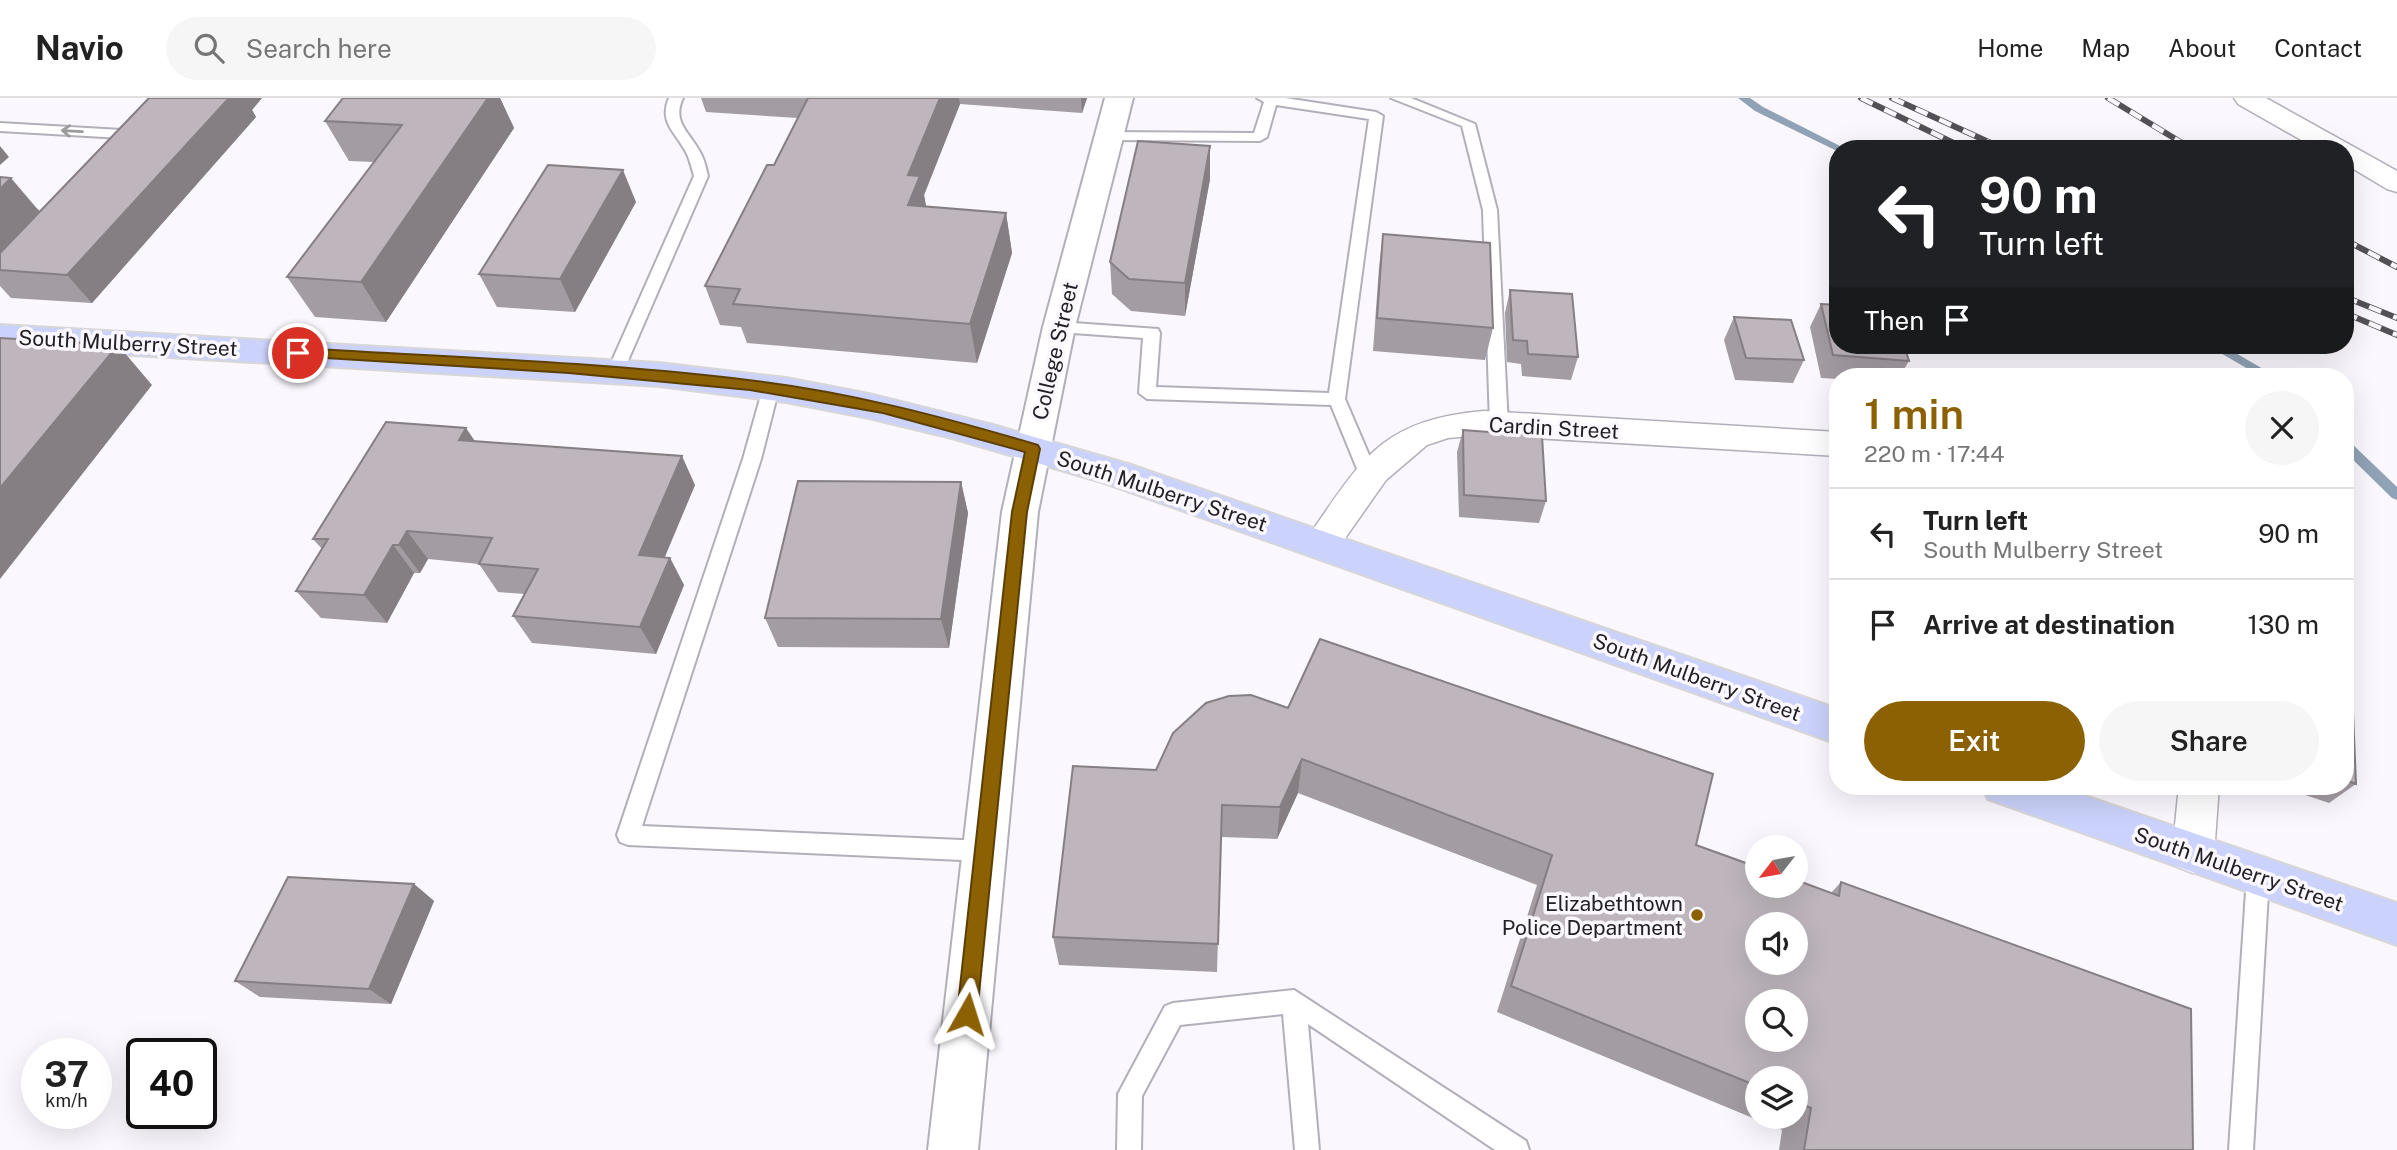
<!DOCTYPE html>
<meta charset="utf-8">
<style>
body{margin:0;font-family:"Public Sans",sans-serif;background:#f6f6f6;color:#222;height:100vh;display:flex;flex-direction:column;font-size:26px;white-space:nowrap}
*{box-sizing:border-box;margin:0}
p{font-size:23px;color:#767676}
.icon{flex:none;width:38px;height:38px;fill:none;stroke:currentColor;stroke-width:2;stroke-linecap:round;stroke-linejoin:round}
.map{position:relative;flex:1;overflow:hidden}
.sheet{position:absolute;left:1829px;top:270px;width:525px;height:427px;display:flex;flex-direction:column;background:#fff;border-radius:28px;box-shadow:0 7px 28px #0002}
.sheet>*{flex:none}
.top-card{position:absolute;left:1829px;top:42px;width:525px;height:214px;border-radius:28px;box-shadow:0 7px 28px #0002;background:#202124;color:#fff;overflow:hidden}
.needle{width:46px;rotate:239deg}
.fabs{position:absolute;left:1745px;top:737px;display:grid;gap:14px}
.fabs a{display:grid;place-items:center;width:63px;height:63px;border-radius:50%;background:#fff;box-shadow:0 7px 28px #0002;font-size:35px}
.speed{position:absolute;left:21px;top:940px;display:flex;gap:14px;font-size:35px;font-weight:700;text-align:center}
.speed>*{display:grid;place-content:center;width:91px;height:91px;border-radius:50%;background:#fff;box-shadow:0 7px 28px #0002;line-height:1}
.speed small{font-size:18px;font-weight:400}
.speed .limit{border:4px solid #111;border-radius:10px;background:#fff;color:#111}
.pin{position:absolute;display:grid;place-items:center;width:60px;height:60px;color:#fff;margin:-30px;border:4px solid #fff;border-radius:50%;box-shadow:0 2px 7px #0007}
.me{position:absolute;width:77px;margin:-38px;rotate:6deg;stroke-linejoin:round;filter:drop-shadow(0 0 5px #0008)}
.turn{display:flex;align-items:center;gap:24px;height:147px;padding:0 35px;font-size:32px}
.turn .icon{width:91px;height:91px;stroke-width:2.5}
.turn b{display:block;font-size:49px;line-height:60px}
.then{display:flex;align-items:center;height:66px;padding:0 35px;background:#0003;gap:14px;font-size:26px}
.round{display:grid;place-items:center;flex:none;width:74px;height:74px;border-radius:37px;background:#f6f6f6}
.overview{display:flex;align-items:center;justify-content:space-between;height:119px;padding:0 35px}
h1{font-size:42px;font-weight:600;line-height:52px;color:#8c6104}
.primary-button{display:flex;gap:14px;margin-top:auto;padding:14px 35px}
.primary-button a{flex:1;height:80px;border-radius:42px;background:#8c6104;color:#fff;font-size:28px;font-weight:600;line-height:80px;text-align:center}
.primary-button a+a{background:#f6f6f6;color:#222}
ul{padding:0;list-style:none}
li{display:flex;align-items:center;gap:21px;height:91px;padding:0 35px;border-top:2px solid #e0e0e0}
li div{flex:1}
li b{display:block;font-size:26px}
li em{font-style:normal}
header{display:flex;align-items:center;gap:42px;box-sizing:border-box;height:98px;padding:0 35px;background:#fff;border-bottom:2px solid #e0e0e0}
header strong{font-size:33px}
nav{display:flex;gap:38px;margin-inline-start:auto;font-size:24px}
.search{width:490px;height:63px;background:#f6f6f6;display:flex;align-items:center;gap:18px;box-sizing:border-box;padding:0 24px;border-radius:38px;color:#767676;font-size:26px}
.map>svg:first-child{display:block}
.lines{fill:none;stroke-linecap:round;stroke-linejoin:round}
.stream{fill:#90a2b5;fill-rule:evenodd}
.lane-casing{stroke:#b3afba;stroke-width:4}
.street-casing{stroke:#b3afba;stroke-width:3}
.secondary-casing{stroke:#b3afba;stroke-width:4}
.primary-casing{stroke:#d7d7d8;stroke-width:4}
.lane{fill:#fff;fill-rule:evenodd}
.street{fill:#fff;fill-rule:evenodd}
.secondary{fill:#fff;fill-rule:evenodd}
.primary{fill:#cbd2fb;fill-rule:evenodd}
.rail-casing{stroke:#535156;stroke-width:6}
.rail{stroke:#faf7fe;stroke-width:4.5;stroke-dasharray:13;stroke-linecap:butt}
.wall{fill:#a39ca3;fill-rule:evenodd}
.shaded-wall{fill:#857f84}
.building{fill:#beb5bd;stroke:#857f84;stroke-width:2;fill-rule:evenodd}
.oneway{stroke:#9c9b9c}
.route{fill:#8c6104;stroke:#5b3f03;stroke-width:2}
.poi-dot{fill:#8c6104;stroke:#faf7fe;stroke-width:2.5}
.labels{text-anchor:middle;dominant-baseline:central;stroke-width:7;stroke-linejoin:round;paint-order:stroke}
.street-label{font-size:21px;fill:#222024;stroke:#faf7fe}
.poi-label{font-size:21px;fill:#222024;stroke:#faf7fe;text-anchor:end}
</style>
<header>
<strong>Navio</strong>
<div class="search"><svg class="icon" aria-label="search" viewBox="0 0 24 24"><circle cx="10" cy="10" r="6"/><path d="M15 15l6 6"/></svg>Search here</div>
<nav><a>Home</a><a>Map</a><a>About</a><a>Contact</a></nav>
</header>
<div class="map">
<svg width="2397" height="1052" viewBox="0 0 2397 1052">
<rect width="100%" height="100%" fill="#faf7fe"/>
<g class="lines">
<path class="stream" d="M1738 0H1750L1763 9 1846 51H1838L1837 53 1755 13Z
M2207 247H2222L2275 278H2260Z
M2345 341 2349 343 2397 389V402L2392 400 2345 354Z"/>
<g class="lane-casing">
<path id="lane" d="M669 0H683C671 25 691 35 701 56 705 63 706 71 708 78L623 274 615 280 607 274 694 78C692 71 690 63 687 56 677 35 658 25 669 0Z
M1257 0H1285L1376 14 1383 18 1345 301 1378 378 1375 383H1363L1360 378 1331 307 1147 301 1139 295 1143 240 1059 234 1051 229 1059 224 1158 231 1160 235 1156 289 1329 295 1369 21 1276 7 1267 39 1260 43 1107 42 1100 38 1107 34 1254 35 1264 4Z
M1391 0H1411L1475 26 1497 112 1508 327 1505 331 1499 333 1490 327 1483 112 1462 28Z
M0 25 139 33 146 37 139 41 0 33Z
M771 284 779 290 761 361 642 728 984 743 992 746 995 753 992 760 984 763 628 747 620 744 617 737 743 361 763 290Z
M2258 768 2266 771 2269 778 2253 1052H2229L2247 778 2250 771Z
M1294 892 1526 1043 1529 1052H1495L1308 926 1319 1052H1295L1283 916 1180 927 1142 998 1141 1052H1117L1118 996 1165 908 1173 905Z"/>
</g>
<g class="street-casing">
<path id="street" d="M2234 0H2266L2397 73V94L2387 91 2345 66V51H2317L2238 6Z
M1484 313 1838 334V358L1484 337 1448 340 1427 347 1386 382 1334 456 1322 460 1310 456 1304 446 1310 436C1364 358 1383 322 1484 313Z
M2179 688H2219L2214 756 2208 769 2193 775 2178 769 2172 756Z"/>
</g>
<g class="secondary-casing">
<path id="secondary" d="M1105 0H1133L1075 229 1038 414 978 1052H928L1002 414 1043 229Z"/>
</g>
<g class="primary-casing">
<path id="primary" d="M0 227 659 265 786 280 869 296 993 327 1128 366 1838 611V646L1105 385 952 340 869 320 786 304 659 288 0 249Z
M1982 688H2056L2397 805V847L1988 701Z"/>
</g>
<use href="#lane" class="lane"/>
<use href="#street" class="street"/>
<use href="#secondary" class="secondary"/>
<use href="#primary" class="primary"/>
<g class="rail-casing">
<path id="rail" d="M1861 0 1966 51
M1892 0 2004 51
M2108 0 2192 51
M2345 142 2397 169
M2345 199 2397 220
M2345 215 2397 237"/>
</g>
<use href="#rail" class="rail"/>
</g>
<path class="wall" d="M149 0H262L252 12 256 19 92 205 11 200 0 188V79L40 113Z
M343 0H500L514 30 386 224 315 219 287 179 374 64 349 63 325 23Z
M701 0H1087L1082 15 960 6 924 97 926 109 1006 115 1012 155 977 265 747 245 741 229 720 227 705 188 774 67 798 20 706 14Z
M1210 48V81L1185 218 1131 213 1112 196 1110 164Z
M636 104 575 214 497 209 479 176Z
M1383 136 1493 230 1485 262 1373 253 1379 169Z
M1510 192 1578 259 1571 282 1522 278 1521 266 1507 264 1505 215Z
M1821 206 1909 263 1900 278H1838V281L1821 280 1810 229Z
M1734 219 1804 262 1793 285 1735 282 1724 242Z
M1463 332 1546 403 1539 425 1459 419 1457 354Z
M475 343 695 387 664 459 670 460 684 487 656 556 532 545 513 518 525 496 498 494 479 466 428 461 420 475H414L387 525 321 520 296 493 322 451 313 441Z
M961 384 968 415 949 550 778 549 765 520Z
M2345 563 2356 686 2329 705 2279 688H2345Z
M1288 610 1696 747 1831 795 1841 784 2193 1052H1779L1782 1032 1497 914 1537 787 1298 695 1277 741 1221 739 1217 874 1059 867 1053 839 1156 672ZM1757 980H1796V1018H1757Z
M414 786 434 803 391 906 260 899 235 883Z"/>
<path class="shaded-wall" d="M229 0H262L252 12 256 19 92 205 67 177Z
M488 0H500L514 30 386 224 361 184Z
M940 0H959L960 6 924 97 928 118 908 107V77Z
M1081 0H1087L1082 15Z
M0 48 9 59 0 67Z
M1210 48V81L1185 218V185Z
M623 72 636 104 575 214 560 181Z
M11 80 45 120 0 168V91Z
M1006 115 1012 155 977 265 970 226Z
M118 247 152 287 0 481V390Z
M466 330 485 358 459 342Z
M682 358 695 387 654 485 639 457Z
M961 384 968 415 949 550 941 521Z
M407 433 428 461 420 475 399 447Z
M393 447 414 475 387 525 364 497Z
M670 460 684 487 656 556 640 529Z
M1302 661 1298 695 1277 741 1280 709Z
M414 786 434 803 391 906 369 891Z"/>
<path class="building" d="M149 0H229L67 177 0 172V155Z
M343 0H488L361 184 287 179 402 27 325 23Z
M808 0H940L908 77 920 78 908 107 1006 115 970 226 733 206 740 191 705 188 767 67H774Z
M1138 43 1210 48 1185 185 1129 181 1110 164Z
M548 67 623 72 560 181 479 176Z
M0 79 11 80 0 91Z
M1383 136 1490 145 1493 230 1377 220Z
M1510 192 1572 196 1578 259 1528 256 1527 243 1513 242Z
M1821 206 1838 207V247H1904L1909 263 1833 257Z
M1734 219 1791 222 1804 262 1746 260Z
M0 240 118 247 0 390Z
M386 324 466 330 459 342 682 358 639 457 670 460 640 529 513 518 538 471 479 466 492 440 407 433 399 447H393L364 497 296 493 328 441H313Z
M1463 332 1542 338 1546 403 1464 397Z
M798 383 961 384 941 521 765 520Z
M1320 541 1713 676 1696 747 1757 769V788H1796V782L1839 798 1841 784 2191 911 2193 1052H1804L1811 1010 1796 1004V980H1757V988L1511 888 1552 757 1302 661 1280 709 1222 707 1218 846 1053 839 1073 668 1156 672 1173 635 1206 605 1229 598 1251 597 1288 610ZM1757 826H1796V864H1757ZM1757 903H1796V942H1757Z
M2345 563 2351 566 2356 686 2345 682Z
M288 779 414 786 369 891 235 883Z"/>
<defs><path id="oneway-shaft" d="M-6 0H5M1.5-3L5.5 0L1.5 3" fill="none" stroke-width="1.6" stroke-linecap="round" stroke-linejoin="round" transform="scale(1.75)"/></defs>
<use class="oneway" href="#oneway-shaft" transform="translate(72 33) rotate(-177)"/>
<path class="route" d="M298 250C448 259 599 264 748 282 846 293 944 319 1038 347L1040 351 1027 414 977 916 974 923 967 926 960 923 957 916 1012 414 1025 354 883 315 750 292 569 275 293 258 291 255Z"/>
<circle class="poi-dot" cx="1697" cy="817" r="7"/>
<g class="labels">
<g class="street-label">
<text transform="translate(128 245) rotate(3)">South Mulberry Street</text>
<text transform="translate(1055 253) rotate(-77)">College Street</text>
<text transform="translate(1554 330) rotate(3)">Cardin Street</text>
<text transform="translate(1162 393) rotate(18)">South Mulberry Street</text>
<text transform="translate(1697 579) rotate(20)">South Mulberry Street</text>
<text transform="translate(2239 771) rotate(19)">South Mulberry Street</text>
</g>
<g class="poi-label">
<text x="1683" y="805">Elizabethtown<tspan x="1683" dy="24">Police Department</tspan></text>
</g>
</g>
</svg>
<div class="fabs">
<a><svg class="needle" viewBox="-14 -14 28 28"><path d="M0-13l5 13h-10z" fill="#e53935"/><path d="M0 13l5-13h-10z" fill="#767676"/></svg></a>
<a><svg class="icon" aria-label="sound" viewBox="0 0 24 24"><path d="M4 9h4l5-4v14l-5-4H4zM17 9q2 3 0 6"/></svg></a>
<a><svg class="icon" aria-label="search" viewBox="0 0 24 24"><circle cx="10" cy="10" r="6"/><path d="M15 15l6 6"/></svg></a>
<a><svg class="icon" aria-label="layers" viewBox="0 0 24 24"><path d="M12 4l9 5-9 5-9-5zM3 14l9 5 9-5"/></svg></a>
</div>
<div class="speed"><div>37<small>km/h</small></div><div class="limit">40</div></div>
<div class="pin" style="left:298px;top:255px;background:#d93025"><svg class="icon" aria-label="arrive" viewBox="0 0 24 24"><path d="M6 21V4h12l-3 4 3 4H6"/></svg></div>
<svg class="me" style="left:967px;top:916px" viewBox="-20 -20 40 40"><path d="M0-17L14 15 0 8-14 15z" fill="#8c6104" stroke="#fff" stroke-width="4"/></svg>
<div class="top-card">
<div class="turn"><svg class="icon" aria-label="left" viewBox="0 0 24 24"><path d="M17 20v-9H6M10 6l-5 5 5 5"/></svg><div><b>90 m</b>Turn left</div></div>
<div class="then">Then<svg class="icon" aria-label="arrive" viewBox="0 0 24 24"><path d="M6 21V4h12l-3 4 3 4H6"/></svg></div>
</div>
<section class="sheet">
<div class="overview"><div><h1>1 min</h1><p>220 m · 17:44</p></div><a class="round"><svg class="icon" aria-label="close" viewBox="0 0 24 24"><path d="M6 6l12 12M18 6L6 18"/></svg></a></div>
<ul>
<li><svg class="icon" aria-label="left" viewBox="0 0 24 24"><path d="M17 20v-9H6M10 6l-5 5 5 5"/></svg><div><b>Turn left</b><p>South Mulberry Street</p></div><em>90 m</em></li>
<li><svg class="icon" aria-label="arrive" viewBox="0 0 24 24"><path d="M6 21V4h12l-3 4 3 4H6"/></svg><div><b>Arrive at destination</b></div><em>130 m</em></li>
</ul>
<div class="primary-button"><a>Exit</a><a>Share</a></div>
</section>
</div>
